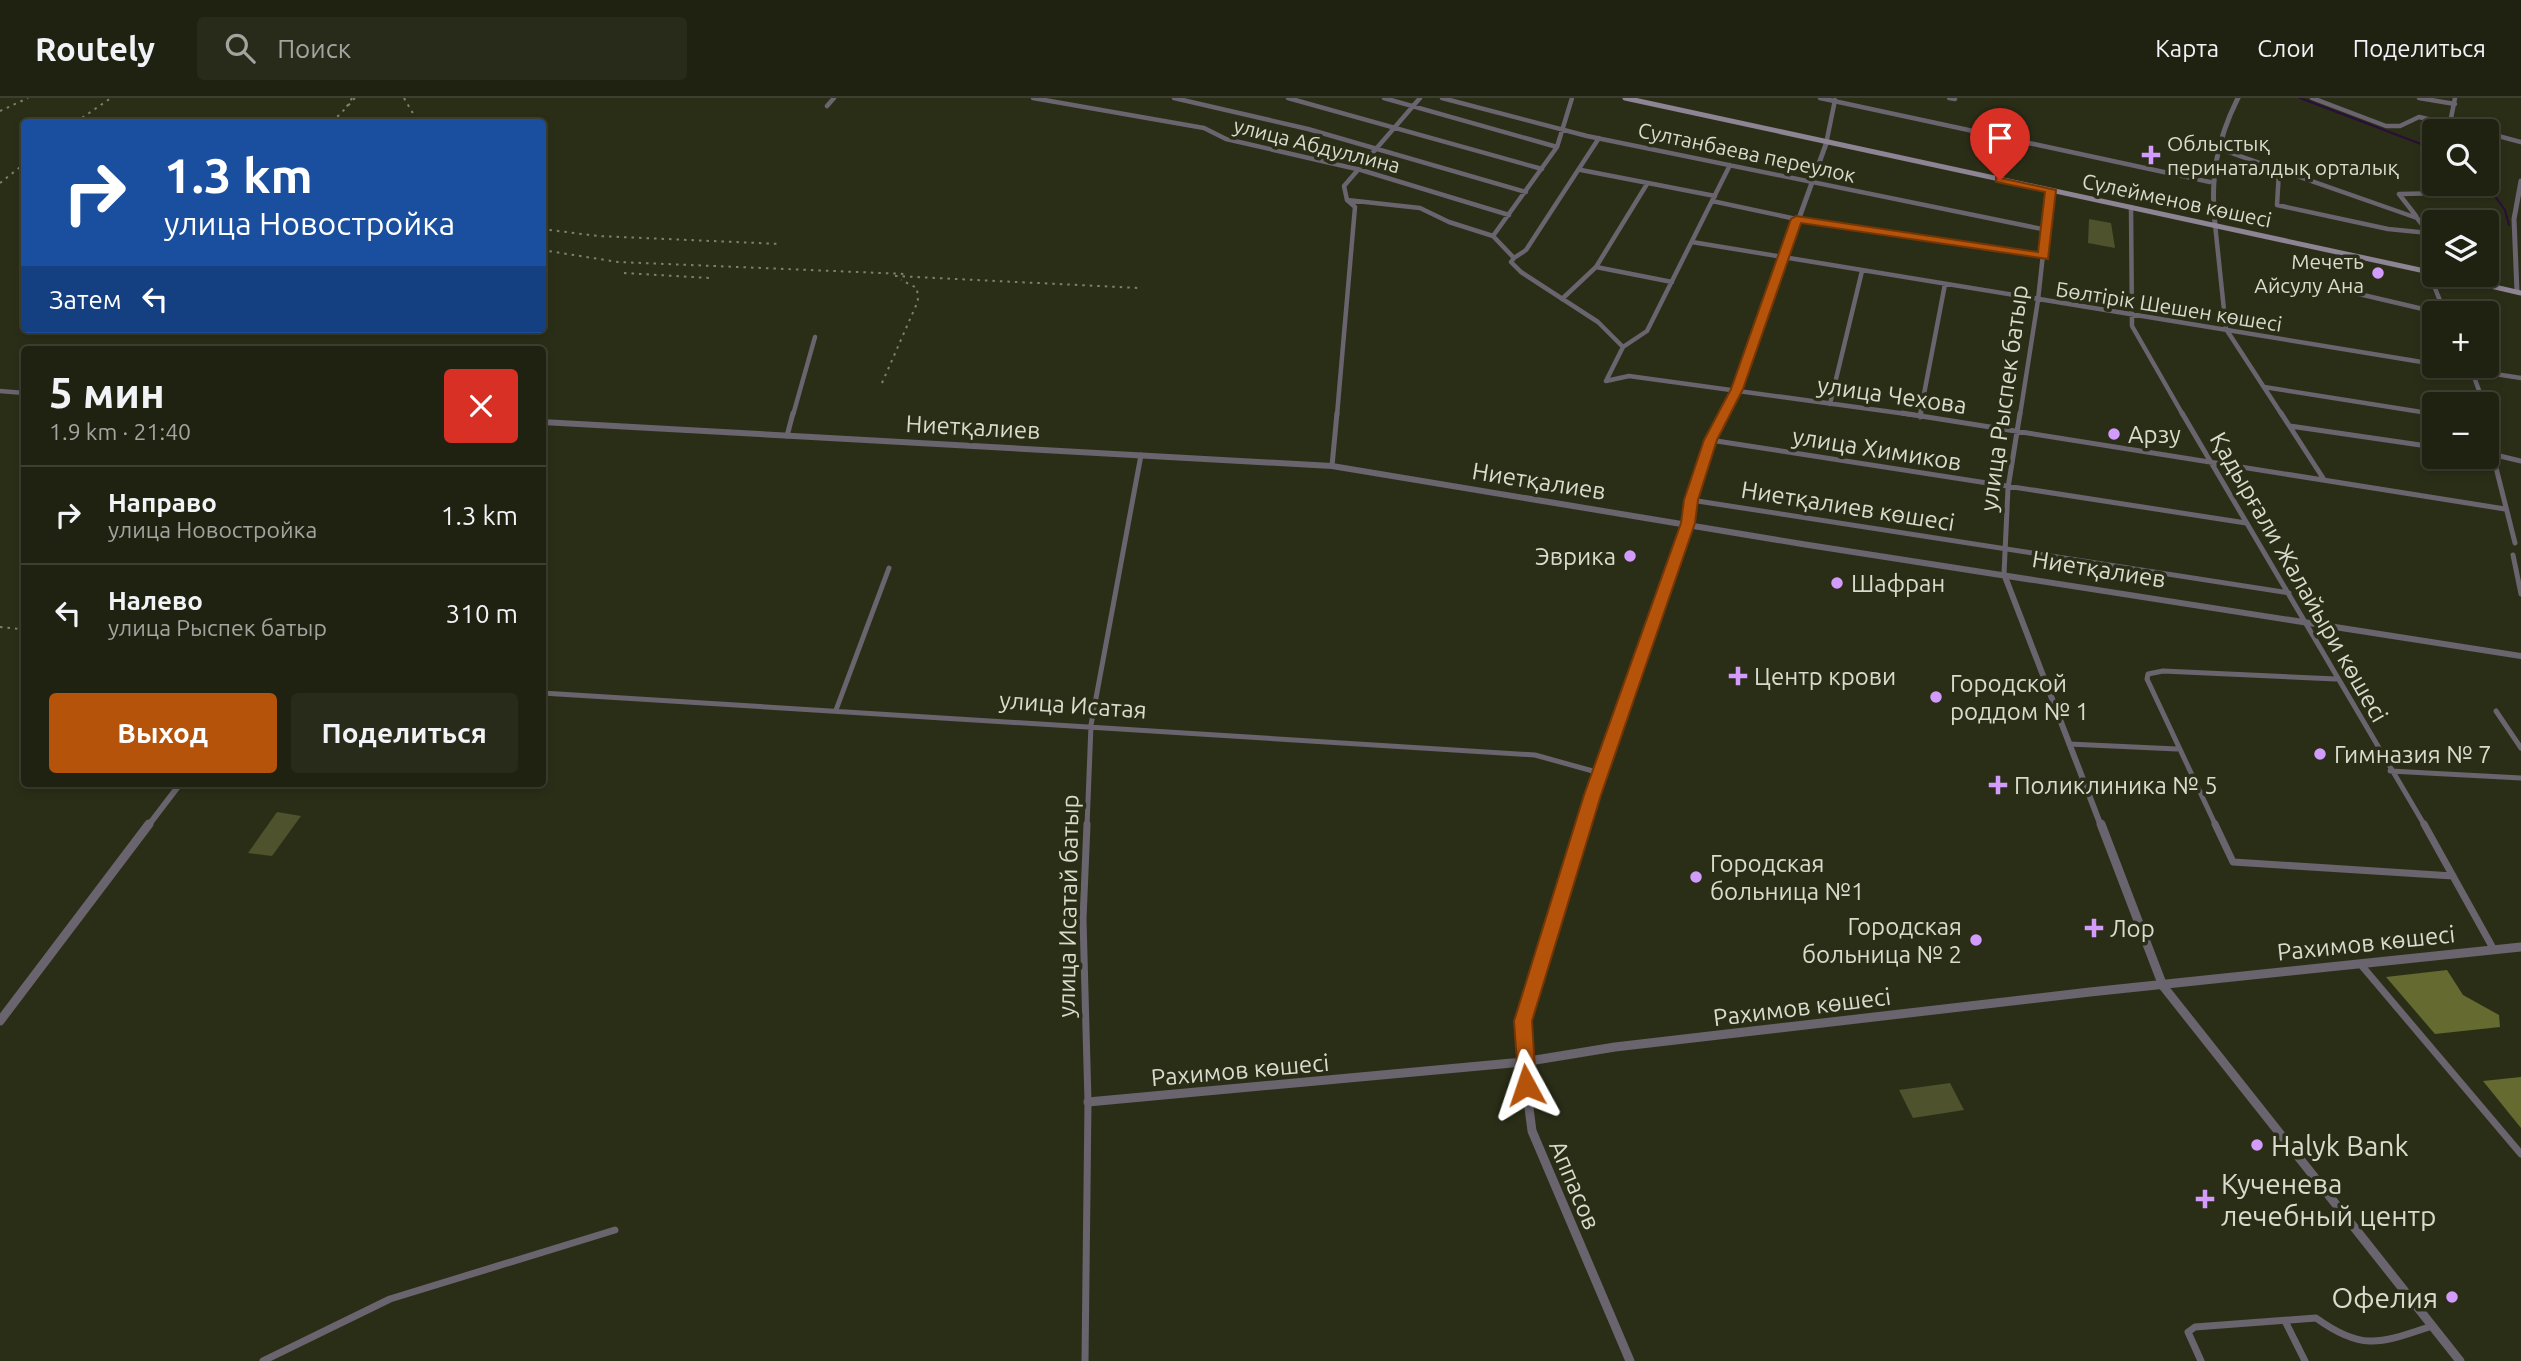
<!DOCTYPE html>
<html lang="ru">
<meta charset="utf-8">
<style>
body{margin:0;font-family:Ubuntu,sans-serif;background:#282a1a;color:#f1f3f6;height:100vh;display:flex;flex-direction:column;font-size:26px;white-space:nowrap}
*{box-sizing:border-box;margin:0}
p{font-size:23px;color:#a2a49f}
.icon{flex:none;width:38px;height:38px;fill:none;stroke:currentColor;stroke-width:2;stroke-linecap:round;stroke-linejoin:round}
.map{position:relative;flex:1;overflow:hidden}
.sheet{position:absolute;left:21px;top:248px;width:525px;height:441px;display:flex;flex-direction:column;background:#202211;border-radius:7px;box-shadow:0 4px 10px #0003,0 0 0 2px #3d3f31}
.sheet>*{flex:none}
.guide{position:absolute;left:21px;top:21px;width:525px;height:214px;border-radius:7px;box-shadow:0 4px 10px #0003,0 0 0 2px #3d3f31;background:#1a4fa0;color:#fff;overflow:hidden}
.controls{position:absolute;left:2422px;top:21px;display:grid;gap:14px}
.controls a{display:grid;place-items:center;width:77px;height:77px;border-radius:7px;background:#202211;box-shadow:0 4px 10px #0003,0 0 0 2px #3d3f31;font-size:35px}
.pin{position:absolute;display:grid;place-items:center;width:60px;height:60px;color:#fff;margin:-72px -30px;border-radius:50% 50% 50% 0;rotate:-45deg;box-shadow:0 0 7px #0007}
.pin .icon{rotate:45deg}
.me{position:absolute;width:77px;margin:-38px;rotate:355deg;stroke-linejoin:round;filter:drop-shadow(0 0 5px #0008)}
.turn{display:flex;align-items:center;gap:24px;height:147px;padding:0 28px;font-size:32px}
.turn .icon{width:91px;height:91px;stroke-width:2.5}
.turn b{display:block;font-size:49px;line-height:60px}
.then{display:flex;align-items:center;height:66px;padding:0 28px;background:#0003;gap:14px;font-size:26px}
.round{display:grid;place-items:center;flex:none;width:74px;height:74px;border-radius:7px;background:#282a1a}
.summary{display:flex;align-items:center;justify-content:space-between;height:119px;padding:0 28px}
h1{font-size:42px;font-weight:700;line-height:52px}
.button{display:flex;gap:14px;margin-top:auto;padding:14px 28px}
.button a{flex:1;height:80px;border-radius:7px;background:#b45309;color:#fff;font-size:28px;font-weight:700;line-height:80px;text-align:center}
.button a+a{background:#282a1a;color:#f1f3f6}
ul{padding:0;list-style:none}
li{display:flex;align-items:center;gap:21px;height:98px;padding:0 28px;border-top:2px solid #3d3f31}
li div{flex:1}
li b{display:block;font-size:26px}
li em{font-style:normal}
header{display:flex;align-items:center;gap:42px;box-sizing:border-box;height:98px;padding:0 35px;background:#202211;border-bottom:2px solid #3d3f31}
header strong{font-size:33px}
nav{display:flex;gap:38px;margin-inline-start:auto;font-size:24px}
.search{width:490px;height:63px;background:#282a1a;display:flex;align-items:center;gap:18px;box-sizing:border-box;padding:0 24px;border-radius:7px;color:#a2a49f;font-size:26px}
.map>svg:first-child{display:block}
.green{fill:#4e522d}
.forest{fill:#646a30}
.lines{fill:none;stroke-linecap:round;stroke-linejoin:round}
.stream{stroke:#290e39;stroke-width:2}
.minor-far2{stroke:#6a646f;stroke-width:4.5}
.minor-far1{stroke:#6a646f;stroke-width:5}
.minor{stroke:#6a646f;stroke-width:7}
.tertiary-far2{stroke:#6a646f;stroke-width:5}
.tertiary-far1{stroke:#6a646f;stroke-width:6}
.tertiary{stroke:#6a646f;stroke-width:9}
.secondary{stroke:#8d8494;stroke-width:5}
.rail{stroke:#7d806d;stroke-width:2;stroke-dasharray:2.5 5;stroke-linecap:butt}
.route{fill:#b45309;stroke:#753606;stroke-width:2}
.poi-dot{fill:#d39cfc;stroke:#2b2e17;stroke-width:2.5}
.labels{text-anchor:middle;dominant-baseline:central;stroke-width:7;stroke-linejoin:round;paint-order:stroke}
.far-poi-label{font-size:21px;fill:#d9dccd;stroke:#2b2e17;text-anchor:start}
.far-street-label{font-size:21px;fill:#d9dccd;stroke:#2b2e17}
.street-label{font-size:24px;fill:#d9dccd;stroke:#2b2e17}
.poi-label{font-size:24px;fill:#d9dccd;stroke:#2b2e17;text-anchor:start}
.near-poi-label{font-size:28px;fill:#d9dccd;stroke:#2b2e17;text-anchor:start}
</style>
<header>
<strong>Routely</strong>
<div class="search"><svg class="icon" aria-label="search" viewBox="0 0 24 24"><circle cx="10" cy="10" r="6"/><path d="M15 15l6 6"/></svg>Поиск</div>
<nav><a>Карта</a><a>Слои</a><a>Поделиться</a></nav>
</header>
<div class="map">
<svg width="2521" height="1263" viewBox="0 0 2521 1263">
<rect width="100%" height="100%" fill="#2b2e17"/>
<path class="green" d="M2089 121 2111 125 2115 150 2088 145Z
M277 714 301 718 272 758 248 755Z
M1950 985 1964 1012 1913 1020 1899 992Z"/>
<path class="forest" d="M2447 872 2463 897 2499 917 2500 929 2435 936 2386 879Z
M2521 979V1030L2483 983Z"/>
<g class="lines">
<path class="stream" d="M2300 0 2434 51
M2486 86 2505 112 2509 127"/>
<path class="minor-far2" d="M1033 0 1204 30 1226 41 1361 72 1509 117
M1174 0 1308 31 1526 94
M1288 0 1542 71
M1384 0 1557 49
M1442 0 1587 38 2047 132
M1820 0 2210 84
M1949 0 1955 1
M2312 0 2386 28H2400L2419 19 2480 33
M2419 0 2455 6
M827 8 834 0
M2450 25 2455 0
M2487 35 2521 44
M1826 46 1835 2
M2217 50 2417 120 2434 142
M1581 72 1715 98
M2279 73 2277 107 2388 131 2429 135
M1347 102 1420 110 1449 124 1493 138 1514 160 1511 164 1521 174 1598 224 1623 249
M1712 103 1796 121 2044 158
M2131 109 2132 228 2183 317
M2416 118 2399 96 2446 95 2454 91 2453 86
M2215 126 2226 231 2282 317
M1493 138 1557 49 1572 0
M1692 144 2434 266
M1514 160 1526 152 1599 40
M1596 169 1672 184
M2428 173 2445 215
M2329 189 2440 215
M1562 201 1596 169 1647 86
M2444 268 2521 280
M2470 268 2484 306
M1606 283 1629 278 1914 317
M1606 283 1623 249 1647 233 1730 67
M2264 289 2434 316
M0 293 24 295
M1830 306 1862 173
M793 317 815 239
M1337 317 1355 109 1347 102 1344 88 1420 0
M1920 317 1945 186
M2020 317 2038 202 2050 92"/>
<path class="minor-far1" d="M1902 315 2505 411
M2182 315 2425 728
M2281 315 2323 380
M2428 315 2434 316
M1920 319 1921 315
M2290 328 2434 349
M2487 334 2515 445
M787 338 793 315
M1710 342 2246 425
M2487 355 2521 363
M1332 368 1337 315
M1691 402 2289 495
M2513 457 2521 496
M2004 476 2008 390 2020 315
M542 595 1535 657 1600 675
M836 612 889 470
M2496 613 2521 650
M2069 646 2177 651
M2390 673 2521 680
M1087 728 1091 627 1141 357
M2216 728 2147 581 2148 576 2163 573 2336 581"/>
<path class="minor" d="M2215 726 2233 764 2453 778
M2424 726 2494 852
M2362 868 2521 1056
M2285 1223 2305 1263
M263 1263 390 1201 615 1132
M1085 1263 1088 1004 1083 821 1087 726
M2201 1263 2188 1234 2195 1229 2316 1220C2363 1254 2381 1245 2432 1228"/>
<path class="tertiary-far2" d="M2215 126C2210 79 2217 42 2238 0
M2517 194 2514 121 2521 83
M1723 317 1737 291 1826 46"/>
<path class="tertiary-far1" d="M542 324 1332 368 1802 446 2521 558
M2004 476 2101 728
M148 728 180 686
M1583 728 1688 425C1693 386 1706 349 1724 315"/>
<path class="tertiary" d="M1584 726 1523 923V964L1532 1033 1630 1263
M2101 726 2163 888 2460 1263
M0 923 149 726
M1088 1004 1523 964 1615 949 2090 894 2521 849"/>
<path class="secondary" d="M1625 0 2434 175
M2443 177 2521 195"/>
<path class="rail" d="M352 0 346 10 355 0
M404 0 418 24
M0 13 28 0
M76 24 111 0
M332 24 346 10
M0 85 24 66
M542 131 598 138 780 146
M542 152 618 164 905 176
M624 175 709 180
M895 178 1139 190
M882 285 918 203 917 190 901 182
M0 529 21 531"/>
</g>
<path class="route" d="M1996 79 2056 92 2048 161 1801 125 1743 291 1717 342 1698 402 1695 425 1601 697 1532 923 1536 987 1533 993 1526 996 1519 993 1514 923 1584 697 1681 425 1684 402 1704 342 1731 291 1791 121 1796 118 2038 154 2045 94 1996 84Z"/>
<g class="poi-dot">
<path d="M2147.5 46.5h7v7h7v7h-7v7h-7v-7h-7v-7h7z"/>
<circle cx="2378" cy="175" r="7"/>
<circle cx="2114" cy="336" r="7"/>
<circle cx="1630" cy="458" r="7"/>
<circle cx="1837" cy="485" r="7"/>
<path d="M1734.5 567.5h7v7h7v7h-7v7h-7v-7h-7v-7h7z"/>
<circle cx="1936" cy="599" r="7"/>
<circle cx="2320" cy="656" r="7"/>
<path d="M1994.5 676.5h7v7h7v7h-7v7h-7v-7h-7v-7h7z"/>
<circle cx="1696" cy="779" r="7"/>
<path d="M2090.5 819.5h7v7h7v7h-7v7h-7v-7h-7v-7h7z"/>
<circle cx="1976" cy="842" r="7"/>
<circle cx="2257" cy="1047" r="7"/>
<path d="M2201.5 1090.5h7v7h7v7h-7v7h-7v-7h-7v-7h7z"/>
<circle cx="2452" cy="1199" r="7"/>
</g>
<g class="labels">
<g class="far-poi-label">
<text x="2167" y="45">Облыстық<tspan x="2167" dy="24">перинаталдық орталық</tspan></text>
<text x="2364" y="163" text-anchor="end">Мечеть<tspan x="2364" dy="24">Айсулу Ана</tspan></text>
</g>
<g class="far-street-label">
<text transform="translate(1317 47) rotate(14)">улица Абдуллина</text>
<text transform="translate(1747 54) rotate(12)">Султанбаева переулок</text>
<text transform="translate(2177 102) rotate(12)">Сүлейменов көшесі</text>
<text transform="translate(2169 208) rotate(9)">Бөлтірік Шешен көшесі</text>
</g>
<g class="street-label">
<text transform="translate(1892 297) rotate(8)">улица Чехова</text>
<text transform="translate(2004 300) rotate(-82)">улица Рыспек батыр</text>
<text transform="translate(973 329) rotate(3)">Ниетқалиев</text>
<text transform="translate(1877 351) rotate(9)">улица Химиков</text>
<text transform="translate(1539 383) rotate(9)">Ниетқалиев</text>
<text transform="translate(1848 408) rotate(9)">Ниетқалиев көшесі</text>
<text transform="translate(2099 471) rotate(9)">Ниетқалиев</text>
<text transform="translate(2299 479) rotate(60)">Қадырғали Жалайыри көшесі</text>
<text transform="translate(1073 607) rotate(4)">улица Исатая</text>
<text transform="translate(1068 808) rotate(-89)">улица Исатай батыр</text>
<text transform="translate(2366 845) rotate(-6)">Рахимов көшесі</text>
<text transform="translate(1802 909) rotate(-7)">Рахимов көшесі</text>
<text transform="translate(1240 972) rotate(-5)">Рахимов көшесі</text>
<text transform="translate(1575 1087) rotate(67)">Аппасов</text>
</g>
<g class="poi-label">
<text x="2128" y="336">Арзу</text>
<text x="1616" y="458" text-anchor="end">Эврика</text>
<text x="1851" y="485">Шафран</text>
<text x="1754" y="578">Центр крови</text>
<text x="1950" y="585">Городской<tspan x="1950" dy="28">роддом № 1</tspan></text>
<text x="2334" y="656">Гимназия № 7</text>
<text x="2014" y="687">Поликлиника № 5</text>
<text x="1710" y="765">Городская<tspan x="1710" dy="28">больница №1</tspan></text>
<text x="1962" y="828" text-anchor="end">Городская<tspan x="1962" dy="28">больница № 2</tspan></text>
<text x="2110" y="830">Лор</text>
</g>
<g class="near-poi-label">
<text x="2271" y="1047">Halyk Bank</text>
<text x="2221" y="1085">Кученева<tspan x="2221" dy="32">лечебный центр</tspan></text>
<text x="2438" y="1199" text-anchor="end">Офелия</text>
</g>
</g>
</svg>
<div class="controls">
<a><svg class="icon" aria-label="search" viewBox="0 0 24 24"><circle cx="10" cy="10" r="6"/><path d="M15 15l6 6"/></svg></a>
<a><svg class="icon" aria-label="layers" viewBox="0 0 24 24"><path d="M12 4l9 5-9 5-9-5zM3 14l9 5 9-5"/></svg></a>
<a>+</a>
<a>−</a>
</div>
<div class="pin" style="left:2000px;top:82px;background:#d93025"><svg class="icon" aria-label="arrive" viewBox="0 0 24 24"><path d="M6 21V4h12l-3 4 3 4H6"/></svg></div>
<svg class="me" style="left:1526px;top:987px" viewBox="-20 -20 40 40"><path d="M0-17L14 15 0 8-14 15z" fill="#b45309" stroke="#fff" stroke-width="4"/></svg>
<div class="guide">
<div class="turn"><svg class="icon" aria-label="right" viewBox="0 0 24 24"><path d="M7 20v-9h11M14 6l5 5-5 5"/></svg><div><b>1.3 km</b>улица Новостройка</div></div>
<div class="then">Затем<svg class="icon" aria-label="left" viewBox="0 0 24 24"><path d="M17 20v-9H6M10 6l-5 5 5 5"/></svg></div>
</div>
<section class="sheet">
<div class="summary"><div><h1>5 мин</h1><p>1.9 km · 21:40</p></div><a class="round" style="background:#d93025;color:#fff"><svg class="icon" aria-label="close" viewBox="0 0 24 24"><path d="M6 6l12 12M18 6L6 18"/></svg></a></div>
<ul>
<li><svg class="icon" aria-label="right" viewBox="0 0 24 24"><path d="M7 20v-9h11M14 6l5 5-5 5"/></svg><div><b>Направо</b><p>улица Новостройка</p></div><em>1.3 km</em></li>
<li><svg class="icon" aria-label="left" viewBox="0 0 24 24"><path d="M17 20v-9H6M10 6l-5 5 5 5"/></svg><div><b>Налево</b><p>улица Рыспек батыр</p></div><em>310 m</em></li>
</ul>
<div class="button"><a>Выход</a><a>Поделиться</a></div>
</section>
</div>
